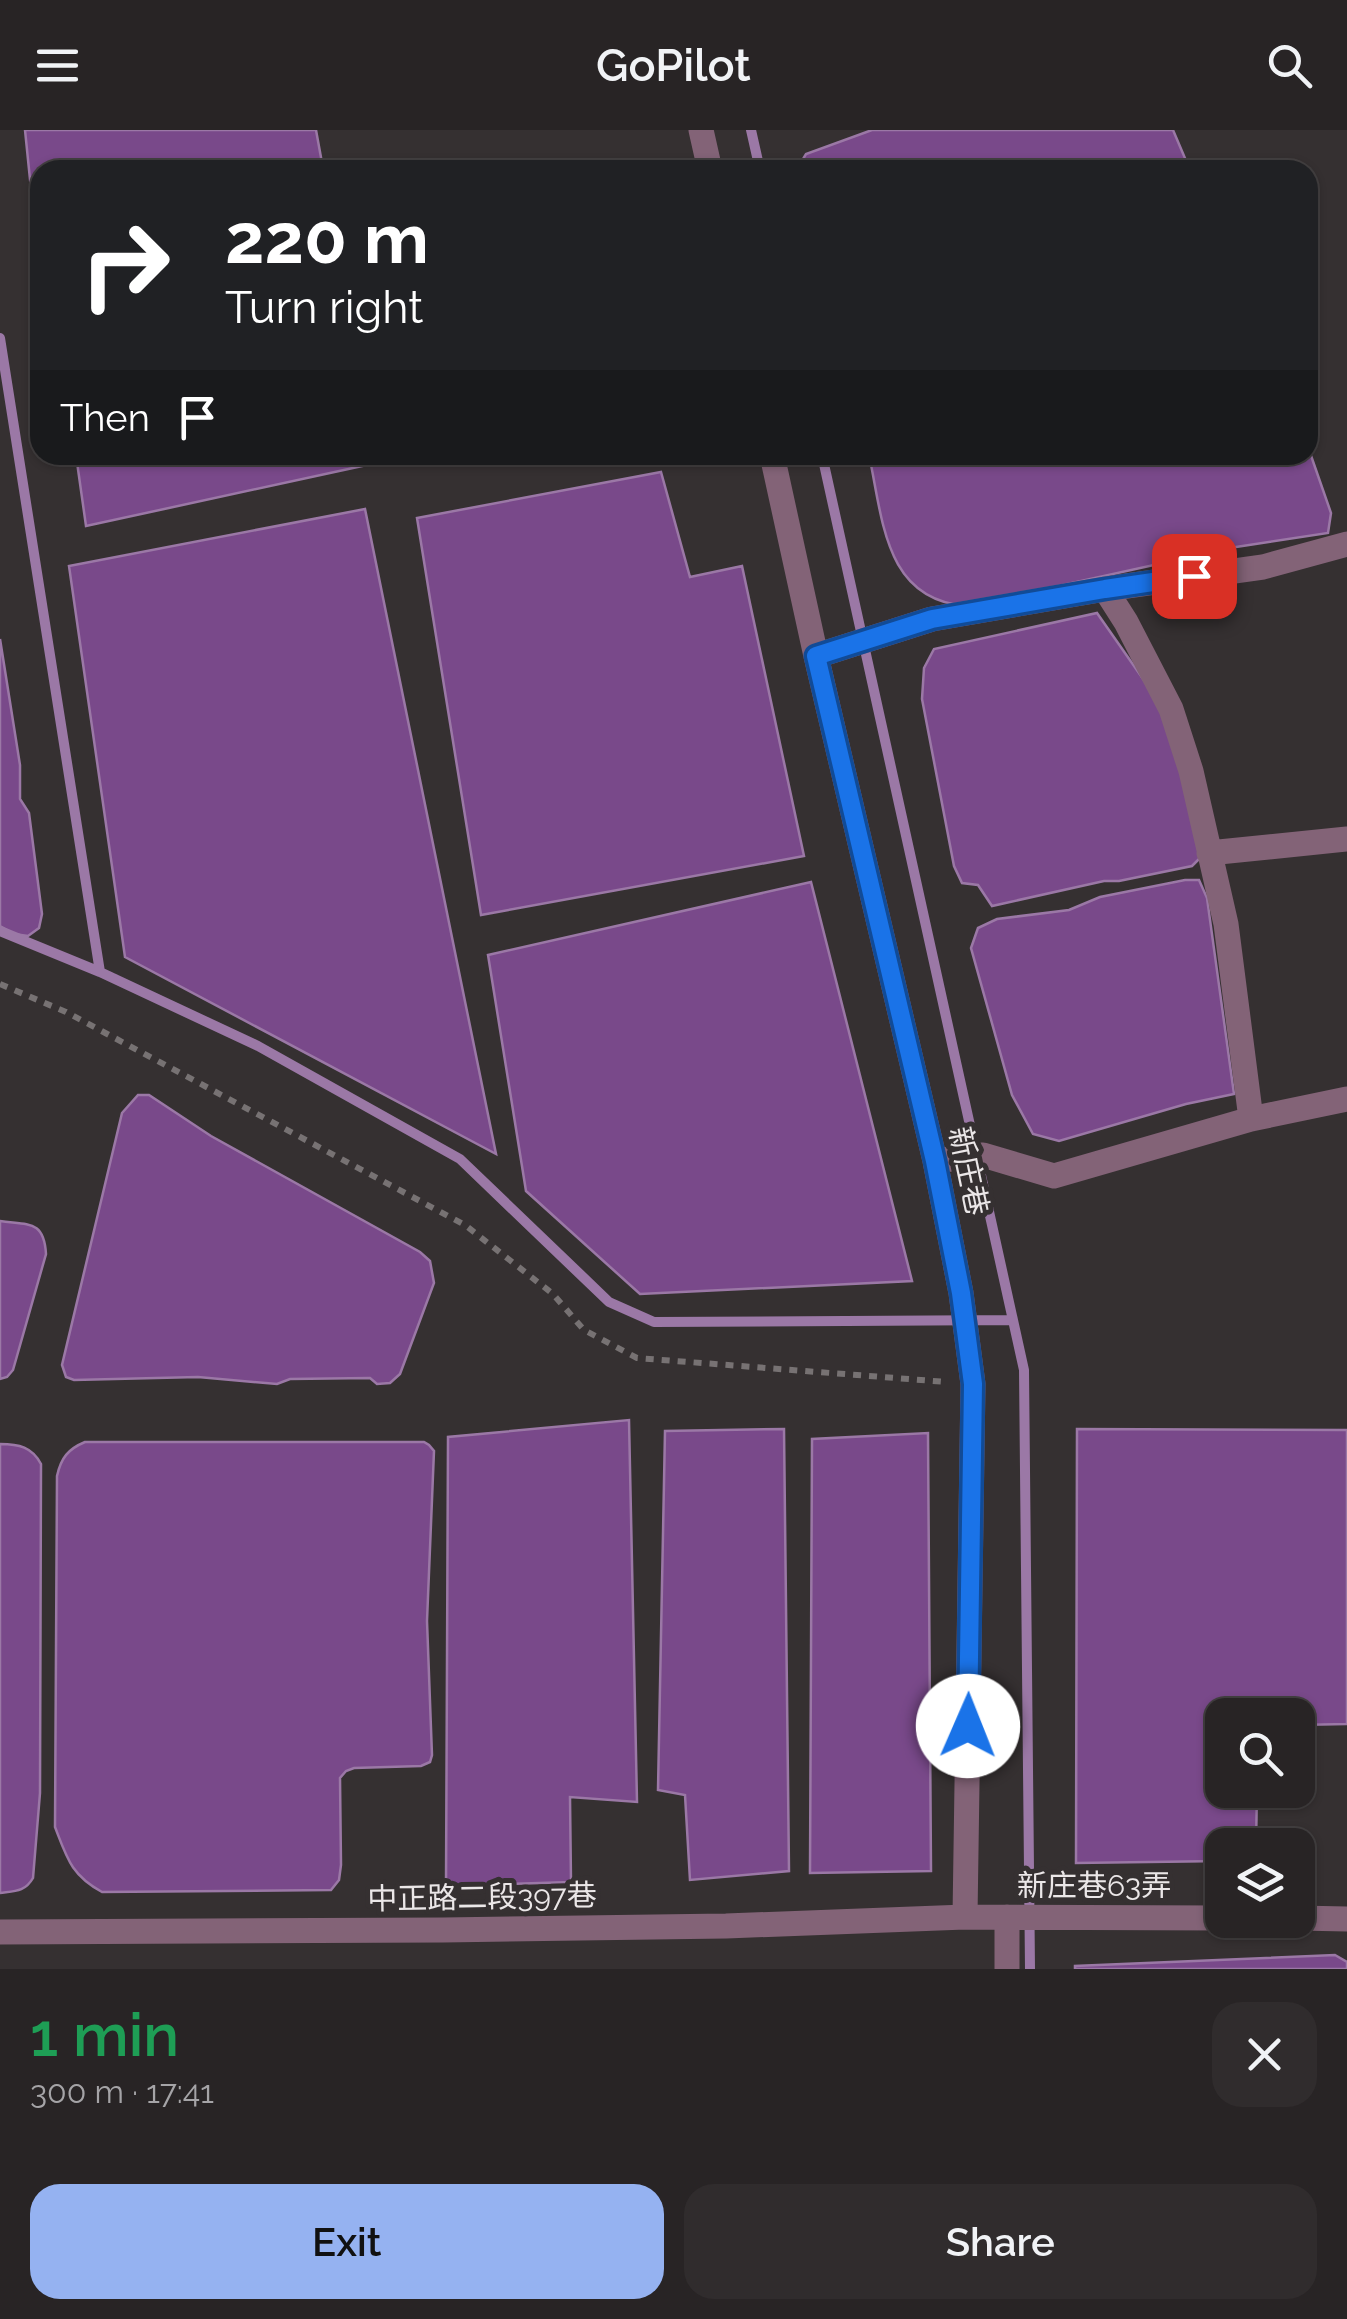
<!DOCTYPE html>
<meta charset="utf-8">
<style>
body{margin:0;font-family:Raleway,"Noto Sans TC",sans-serif;background:#302c2d;color:#f1f3f6;height:100vh;display:flex;flex-direction:column;font-size:38px;white-space:nowrap}
*{box-sizing:border-box;margin:0}
p{font-size:32px;color:#a5a4a7}
.icon{flex:none;width:55px;height:55px;fill:none;stroke:currentColor;stroke-width:2;stroke-linecap:round;stroke-linejoin:round}
.map{position:relative;height:1839px;overflow:hidden}
.details{display:flex;flex-direction:column;background:#282425;flex:1}
.details>*{flex:none}
.top-card{position:absolute;left:30px;top:30px;width:1288px;height:305px;border-radius:30px;box-shadow:0 2px 8px #0004,0 0 0 2px #444142;background:#202124;color:#fff;overflow:hidden}
.tools{position:absolute;left:1205px;top:1568px;display:grid;gap:20px}
.tools a{display:grid;place-items:center;width:110px;height:110px;border-radius:20px;background:#282425;box-shadow:0 2px 8px #0004,0 0 0 2px #444142;font-size:50px}
.pin{position:absolute;display:grid;place-items:center;width:85px;height:85px;color:#fff;margin:-42px;border-radius:20px;box-shadow:0 5px 15px #0006}
.me{position:absolute;width:110px;margin:-55px;rotate:1deg;stroke-linejoin:round;filter:drop-shadow(0 0 8px #0008)}
.turn{display:flex;align-items:center;gap:35px;height:210px;padding:0 30px;font-size:45px}
.turn .icon{width:130px;height:130px;stroke-width:2.5}
.turn b{display:block;font-size:70px;line-height:85px}
.then{display:flex;align-items:center;height:95px;padding:0 30px;background:#0003;gap:20px;font-size:38px}
.round{display:grid;place-items:center;flex:none;width:105px;height:105px;border-radius:30px;background:#302c2d}
.overview{display:flex;align-items:center;justify-content:space-between;height:170px;padding:0 30px}
h1{font-size:60px;font-weight:600;line-height:75px;color:#1e9e55}
.action{display:flex;gap:20px;margin-top:auto;padding:20px 30px}
.action a{flex:1;height:115px;border-radius:30px;background:#95b2f1;color:#111;font-size:40px;font-weight:600;line-height:115px;text-align:center}
.action a+a{background:#302c2d;color:#f1f3f6}
header{display:flex;justify-content:space-between;align-items:center;height:130px;padding:0 30px;background:#282425;font-size:45px;font-weight:600}
.map>svg:first-child{display:block}
.water{fill:#79498a;stroke:#9b78a6;stroke-width:2.5}
.lines{fill:none;stroke-linecap:round;stroke-linejoin:round}
.stream{stroke:#9b78a6;stroke-width:10}
.path{stroke:#777273;stroke-width:6;stroke-dasharray:8 8;stroke-linecap:butt}
.minor{stroke:#836377;stroke-width:25}
.route-casing{stroke:#114b97;stroke-width:25}
.route{stroke:#1a73e8;stroke-width:18}
.labels{text-anchor:middle;dominant-baseline:central;stroke-width:10;stroke-linejoin:round;paint-order:stroke}
.street-label{font-size:30px;fill:#ebe7e8;stroke:#353031}
</style>
<header><svg class="icon" aria-label="menu" viewBox="0 0 24 24"><path d="M4 6h16M4 12h16M4 18h16"/></svg>GoPilot<svg class="icon" aria-label="search" viewBox="0 0 24 24"><circle cx="10" cy="10" r="6"/><path d="M15 15l6 6"/></svg></header>
<div class="map">
<svg width="1347" height="1839" viewBox="0 0 1347 1839">
<rect width="100%" height="100%" fill="#353031"/>
<path class="water" d="M25 0H316L322 33 279 40H40V78L33 79Z
M872 0H1173L1190 40H805L803 29 806 24Z
M1308 317 1331 383 1328 403 1236 417 967 476C884 470 883 389 869 325H1308Z
M76 325H374L376 333 86 396Z
M661 342 690 447 742 436 804 726 481 785 417 388Z
M365 379 496 1024 125 827 69 436Z
M1097 483 1155 566 1174 607 1200 728 1192 736 1119 751H1104L992 776 978 755 962 753 954 736 922 569 924 538 934 519Z
M0 509 20 635V669L29 683 42 784 39 798 28 806 14 804 0 796Z
M1185 750H1199L1207 768 1234 964 1186 974 1059 1011 1033 1004 1012 965 971 818 978 798 997 789 1069 780 1100 767Z
M811 752 912 1151 640 1164 526 1061 488 825Z
M138 965H149L211 1006 420 1122 430 1131 434 1153 400 1244 390 1253 377 1254 370 1248 290 1249 277 1254 198 1247 74 1250 66 1247 62 1235 122 983Z
M0 1091C29 1095 44 1090 46 1124L13 1240 7 1247 0 1249Z
M629 1290 637 1672 570 1667 571 1752 446 1756 448 1307Z
M784 1299 789 1741 690 1750 685 1665 658 1660 665 1301Z
M1077 1299 1347 1300V1594L1298 1595V1585H1222V1660H1257L1256 1715H1222V1731L1076 1733Z
M928 1303 931 1741 810 1743 812 1309Z
M85 1312H424L429 1315 434 1321 427 1491 432 1625 430 1632 421 1636 354 1638 346 1641 340 1648 341 1735 339 1750 331 1760 102 1762C71 1745 67 1728 55 1697L57 1346C61 1328 68 1319 85 1312Z
M0 1314C19 1314 32 1317 41 1334L40 1663 33 1748C25 1762 15 1761 0 1763Z
M1335 1825 1347 1832V1839H1075V1836Z"/>
<g class="lines">
<path class="stream" d="M751 0 760 40
M0 208 100 842
M822 325 1024 1240 1030 1839
M0 801 100 842 258 916 460 1029 609 1172 654 1192 1013 1190"/>
<path class="path" d="M0 854 66 882 465 1095 553 1164 584 1200 637 1228 947 1252"/>
<path class="minor" d="M701 0 710 40
M772 325 816 526 935 1031 961 1163 973 1254 965 1787
M1105 459 1126 492 1171 579 1191 641 1226 794 1251 989
M816 526 932 489 1105 459 1263 437 1347 414
M1209 723 1347 709
M935 1031 983 1025 1054 1046 1251 989 1347 969
M1298 1788 1347 1789
M0 1802 443 1800 726 1796 965 1787 1222 1788
M1007 1839V1787"/>
</g>
<g class="lines">
<g class="route-casing">
<path id="route" d="M968 1596 973 1254 961 1163 935 1031 816 526 932 489 1105 459 1194 446"/>
</g>
<use href="#route" class="route"/>
</g>
<g class="labels">
<g class="street-label">
<text transform="translate(969 1041) rotate(78)">新庄巷</text>
<text x="1094" y="1755">新庄巷63弄</text>
<text transform="translate(482 1767) rotate(-1)">中正路二段397巷</text>
</g>
</g>
</svg>
<div class="tools">
<a><svg class="icon" aria-label="search" viewBox="0 0 24 24"><circle cx="10" cy="10" r="6"/><path d="M15 15l6 6"/></svg></a>
<a><svg class="icon" aria-label="layers" viewBox="0 0 24 24"><path d="M12 4l9 5-9 5-9-5zM3 14l9 5 9-5"/></svg></a>
</div>
<div class="pin" style="left:1194px;top:446px;background:#d93025"><svg class="icon" aria-label="arrive" viewBox="0 0 24 24"><path d="M6 21V4h12l-3 4 3 4H6"/></svg></div>
<svg class="me" style="left:968px;top:1596px" viewBox="-20 -20 40 40"><circle r="19" fill="#fff"/><path d="M0-13L10 11 0 6-10 11z" fill="#1a73e8"/></svg>
<div class="top-card">
<div class="turn"><svg class="icon" aria-label="right" viewBox="0 0 24 24"><path d="M7 20v-9h11M14 6l5 5-5 5"/></svg><div><b>220 m</b>Turn right</div></div>
<div class="then">Then<svg class="icon" aria-label="arrive" viewBox="0 0 24 24"><path d="M6 21V4h12l-3 4 3 4H6"/></svg></div>
</div>
</div>
<section class="details">
<div class="overview"><div><h1>1 min</h1><p>300 m · 17:41</p></div><a class="round"><svg class="icon" aria-label="close" viewBox="0 0 24 24"><path d="M6 6l12 12M18 6L6 18"/></svg></a></div>
<div class="action"><a>Exit</a><a>Share</a></div>
</section>
